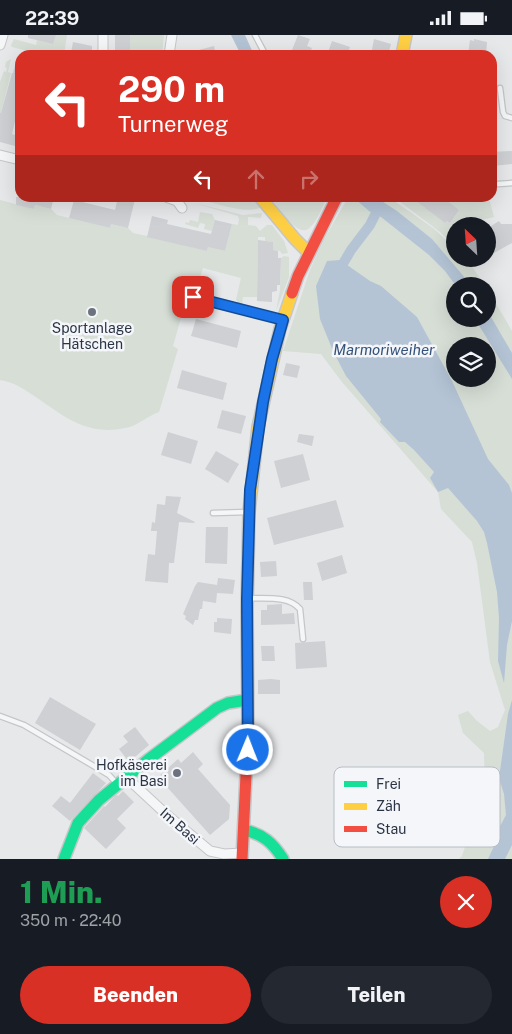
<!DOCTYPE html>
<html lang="de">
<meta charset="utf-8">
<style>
body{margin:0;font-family:"Public Sans",sans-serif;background:#242831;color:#f1f3f6;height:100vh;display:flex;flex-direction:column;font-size:19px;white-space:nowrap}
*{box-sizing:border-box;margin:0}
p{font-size:16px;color:#9ea1a6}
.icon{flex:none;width:28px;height:28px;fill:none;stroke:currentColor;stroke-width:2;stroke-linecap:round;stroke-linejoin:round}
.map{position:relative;height:824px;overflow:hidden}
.panel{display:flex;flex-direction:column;background:#171b24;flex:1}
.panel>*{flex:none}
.guide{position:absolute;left:15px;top:15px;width:482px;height:152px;border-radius:15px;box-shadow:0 5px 20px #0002;background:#d93025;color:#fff;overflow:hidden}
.needle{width:32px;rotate:335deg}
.controls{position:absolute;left:446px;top:182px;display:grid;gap:10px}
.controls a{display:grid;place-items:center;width:50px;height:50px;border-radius:50%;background:#171b24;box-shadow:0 5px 20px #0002;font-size:25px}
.pin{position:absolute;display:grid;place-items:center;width:42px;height:42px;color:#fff;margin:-21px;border-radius:10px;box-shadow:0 2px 8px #0006}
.me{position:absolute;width:55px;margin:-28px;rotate:1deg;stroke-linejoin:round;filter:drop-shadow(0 0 4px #0008)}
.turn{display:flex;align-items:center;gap:18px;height:105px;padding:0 20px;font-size:22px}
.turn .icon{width:65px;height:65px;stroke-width:2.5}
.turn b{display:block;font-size:35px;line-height:42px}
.lanes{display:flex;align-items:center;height:48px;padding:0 20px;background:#0003;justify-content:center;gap:25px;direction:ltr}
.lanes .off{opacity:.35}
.round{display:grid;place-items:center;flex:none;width:52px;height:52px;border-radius:26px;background:#242831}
.overview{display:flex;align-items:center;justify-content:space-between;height:85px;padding:0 20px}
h1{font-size:30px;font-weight:800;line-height:38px;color:#1e9e55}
.primary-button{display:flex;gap:10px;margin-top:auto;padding:10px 20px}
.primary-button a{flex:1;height:58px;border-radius:30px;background:#d93025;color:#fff;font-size:20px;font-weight:800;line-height:58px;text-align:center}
.primary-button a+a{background:#242831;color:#f1f3f6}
.status{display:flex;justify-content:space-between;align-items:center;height:35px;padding:0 25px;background:#171b24;direction:ltr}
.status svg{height:14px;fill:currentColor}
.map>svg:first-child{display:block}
.green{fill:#d6ded6;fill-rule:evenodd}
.water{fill:#b4c4d5}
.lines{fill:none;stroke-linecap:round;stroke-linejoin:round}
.canal{stroke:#b4c4d5;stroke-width:10}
.building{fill:#ced0d3}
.lane-casing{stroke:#c4c6c8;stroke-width:7}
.street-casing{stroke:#c4c6c8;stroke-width:11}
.fast-casing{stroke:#c4c6c8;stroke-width:14}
.slow-casing{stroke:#c4c6c8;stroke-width:14}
.jam-casing{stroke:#c4c6c8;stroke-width:14}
.lane{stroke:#f5f6f7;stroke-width:4.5}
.street{stroke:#f5f6f7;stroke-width:9}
.fast{stroke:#16e098;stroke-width:11}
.slow{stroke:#ffcf43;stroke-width:11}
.jam{stroke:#f24e42;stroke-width:11}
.route-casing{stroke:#114b97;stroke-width:12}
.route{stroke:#1a73e8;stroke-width:9}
.poi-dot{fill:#6c737f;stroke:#f4f6f9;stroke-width:2}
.labels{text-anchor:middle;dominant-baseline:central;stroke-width:5;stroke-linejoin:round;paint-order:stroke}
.poi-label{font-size:14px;fill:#2b3445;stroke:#f4f6f9}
.street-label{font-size:14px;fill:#2b3445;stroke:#f4f6f9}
.water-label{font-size:15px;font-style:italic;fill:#34527a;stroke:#f4f6f9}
.key{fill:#f4f6f9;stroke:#b8bcc3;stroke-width:1}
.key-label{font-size:14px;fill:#2b3445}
</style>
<div class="status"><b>22:39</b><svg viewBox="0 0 49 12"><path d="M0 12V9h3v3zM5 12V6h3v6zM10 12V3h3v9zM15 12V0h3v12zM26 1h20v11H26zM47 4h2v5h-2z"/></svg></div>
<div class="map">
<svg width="512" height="824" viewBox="0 0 512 824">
<rect width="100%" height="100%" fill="#e6e8ea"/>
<path class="green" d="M56 0H67L64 20H44L12 12 11 10 14 4 36 10 37 5 53 9Z
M130 0H164L162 20H130Z
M11 24 8 37 11 38 1 78H0V47L4 36 6 37 7 33 5 32 6 27Z
M194 163H253L261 172C248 181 210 166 194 163Z
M271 163H327C322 172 317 188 308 194 297 202 277 171 271 163Z
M342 163H390L433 193 455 213V224H467L485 251H455V284H488V255L512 296V824H459L462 821 485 752 484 718 463 698 458 680 468 676 477 686 490 696 498 692 505 675 490 627 477 528 472 507 441 474 438 457 342 347 321 319 283 316 310 235 323 206 346 166ZM455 311H488V344H455Z
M402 163 415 164 425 173 427 171 431 177 445 188 447 186 450 188 459 175 450 168 454 164 452 163H489L494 182 464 189V191H455V211L440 197 399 166Z
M0 165 34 174 35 170 51 174 57 180 110 193 111 189 128 193 133 198 147 201 207 216 208 212 225 216 232 189 238 190 239 184 238 181 194 168 243 180 262 178 261 183 248 182V190L256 191 260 196 267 190H272L284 206 288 218 282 219 280 216 273 215V207L265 206V202H258L257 262H243L242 269 238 268 236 265 241 243 203 233 200 243 193 241 173 311 178 314 159 377C147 381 138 391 125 393 78 403 55 371 18 351 13 348 6 346 0 345Z
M200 177 212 179 215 185 212 196 204 194 205 189 200 188 198 193 185 189 186 187 189 188 190 185 198 187Z
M284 221 289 222V242L276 276 280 255 281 223Z"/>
<path class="water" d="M231 0H245L254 20H241Z
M354 163H377L397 176 432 204 472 251H456L445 236 429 220 381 182 369 176Z
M340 225 370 246 381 251 417 282 452 346 488 424 509 450 512 458V586L507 610 504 648 498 626 499 583 497 557 487 508 484 497 477 486 448 453 438 457 430 443 434 437 414 415 405 407H399L380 387 381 384 346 341 333 316 320 284 316 251 327 226Z
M488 277 512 318V344L475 284H488Z
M512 665V810L505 824H488L496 807 497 797 506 780 504 759 499 743 508 679Z"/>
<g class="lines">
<path class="canal" d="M344 227 351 215 370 190 379 172"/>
</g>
<path class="building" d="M28 0H56L53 9 28 3Z
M115 0H130V20H115Z
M298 0 310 4 307 11 312 13 309 20H290Z
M374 4 391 9 388 20H371Z
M474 4 487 7 486 20H468L470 5 474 6Z
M332 6 350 12 347 20H327Z
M73 7 92 11V20L71 18Z
M214 11 216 20H192L191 17Z
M17 23H20V83L16 82 12 99 18 101 15 111 0 107V78H1L12 38H13Z
M512 116V129L492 131V117Z
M16 162H54L51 174 35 170 34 174 16 170Z
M118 162 135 164 128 193 111 189 110 193 69 183 74 165 115 175Z
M411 162H443L459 175 450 188 447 186 445 188Z
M152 181 168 185 167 189 211 199 215 185 232 189 225 216 208 212 207 216 147 202Z
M499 186 501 189H512V208L494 218 492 214 488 216V193Z
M258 205 273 207V215L278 216V223H281L280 250H277V256L272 257V267L257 266Z
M196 284 241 296 237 313 191 301Z
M286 328 300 331 297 343 283 340Z
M182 335 227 348 223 365 177 353Z
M222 375 246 381 241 399 217 393Z
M168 397 198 406 191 429 161 420Z
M299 399 314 401 312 411 297 407Z
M216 416 239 429 228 448 205 434Z
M303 419 310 445 281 453 274 426Z
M166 461 181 462 177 478 195 487 194 488 179 487 174 528H169L168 548 145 546 148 519 155 520 157 496H151L152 487 155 488 157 469 165 470Z
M336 465 344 492 274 510 267 483Z
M206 492H228L227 529 205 528Z
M342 520 347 538 322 546 317 528Z
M276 526 277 541 261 542 260 527Z
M218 543 235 545 233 559 217 558 216 568 203 566 202 574H200L198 585H195L193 590 185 584 186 581 183 579 195 551 198 547 217 550Z
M303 547H312L313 565H304Z
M282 569V579L294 578 295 589 261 590V575H267V570Z
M217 583 232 584 231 599 214 597V587H217Z
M325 606 327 632 296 634 295 608Z
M261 611H274L275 626H262Z
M271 644 280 645V659H258V645Z
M50 662 96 689 80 715 35 688Z
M135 692 149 710 129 727 119 714 128 707 123 701Z
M193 717 203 729 198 734 230 770 229 784 210 800 158 742 178 724 181 728Z
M93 738 106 748 70 786 52 771 61 761 70 768Z
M123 756 134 767 117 784 126 793 106 814 84 793 104 771 105 772 115 761 117 760 118 761Z"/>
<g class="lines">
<g class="lane-casing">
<path id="lane" d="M255 0 264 17
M500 53 503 77 505 81 512 83
M498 149 512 148
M190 271 193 262 282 284
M213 478 248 477
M248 563C265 564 288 560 300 574L303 604
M0 681 24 690 109 740 117 749"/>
</g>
<g class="street-casing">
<path id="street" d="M0 10 3 0
M103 20V0
M169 20 172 0
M0 120 20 125
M166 162 177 166 182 173
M126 742 167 780 210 816 224 819 242 818"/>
</g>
<g class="fast-casing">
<path id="fast" d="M244 795C263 799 273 808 283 824
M64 824 78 788 99 765 149 724 217 673 228 668 247 665"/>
</g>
<g class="slow-casing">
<path id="slow" d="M402 20 406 0
M260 162 295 204 309 218
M247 575 249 477 258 392 280 294 292 258"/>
</g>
<g class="jam-casing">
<path id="jam" d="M292 258 298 241 337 162
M242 824 248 698 247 575"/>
</g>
<use href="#lane" class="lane"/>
<use href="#street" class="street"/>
<use href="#fast" class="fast"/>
<use href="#slow" class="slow"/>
<use href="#jam" class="jam"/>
</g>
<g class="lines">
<g class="route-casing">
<path id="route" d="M193 262 283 285 272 324 263 367 250 455 247 564 248 715"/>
</g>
<use href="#route" class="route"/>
</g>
<g class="poi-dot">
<circle cx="92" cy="277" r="5"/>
<circle cx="177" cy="738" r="5"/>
</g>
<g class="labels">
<g class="poi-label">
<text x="92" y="293">Sportanlage<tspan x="92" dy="16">Hätschen</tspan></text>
<text x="167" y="730" text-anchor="end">Hofkäserei<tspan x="167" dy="16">im Basi</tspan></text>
</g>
<g class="street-label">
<text transform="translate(180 791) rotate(41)">Im Basi</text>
</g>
<g class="water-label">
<text x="384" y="314">Marmoriweiher</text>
</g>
</g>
<rect x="334" y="732" width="166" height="80" rx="8" class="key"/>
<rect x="344" y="746" width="23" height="6" fill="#16e098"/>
<rect x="344" y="768" width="23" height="7" fill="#ffcf43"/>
<rect x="344" y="791" width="23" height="6" fill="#f24e42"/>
<g class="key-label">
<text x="376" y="754">Frei</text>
<text x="376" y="776">Zäh</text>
<text x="376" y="799">Stau</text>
</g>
</svg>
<div class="controls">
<a><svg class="needle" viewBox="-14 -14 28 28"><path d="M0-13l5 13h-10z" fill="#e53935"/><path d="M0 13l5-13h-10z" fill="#9ea1a6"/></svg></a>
<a><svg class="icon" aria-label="search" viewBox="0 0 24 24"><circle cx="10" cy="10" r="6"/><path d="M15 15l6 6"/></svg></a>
<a><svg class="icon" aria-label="layers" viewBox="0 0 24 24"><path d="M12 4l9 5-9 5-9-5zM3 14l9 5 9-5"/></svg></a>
</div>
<div class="pin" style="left:193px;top:262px;background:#d93025"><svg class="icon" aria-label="arrive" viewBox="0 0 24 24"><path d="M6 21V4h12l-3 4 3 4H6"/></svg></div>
<svg class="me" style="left:248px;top:715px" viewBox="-20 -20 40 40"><circle r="17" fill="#1a73e8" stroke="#fff" stroke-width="3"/><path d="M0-11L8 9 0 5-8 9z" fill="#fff"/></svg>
<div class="guide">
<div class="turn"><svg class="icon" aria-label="left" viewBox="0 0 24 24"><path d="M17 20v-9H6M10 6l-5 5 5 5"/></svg><div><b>290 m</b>Turnerweg</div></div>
<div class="lanes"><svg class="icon" aria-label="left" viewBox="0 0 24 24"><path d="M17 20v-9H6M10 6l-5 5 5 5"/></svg><svg class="icon off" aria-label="ahead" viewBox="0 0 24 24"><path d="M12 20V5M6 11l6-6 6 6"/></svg><svg class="icon off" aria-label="right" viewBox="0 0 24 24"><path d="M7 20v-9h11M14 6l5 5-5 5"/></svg></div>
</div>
</div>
<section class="panel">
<div class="overview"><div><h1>1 Min.</h1><p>350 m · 22:40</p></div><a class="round" style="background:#d93025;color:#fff"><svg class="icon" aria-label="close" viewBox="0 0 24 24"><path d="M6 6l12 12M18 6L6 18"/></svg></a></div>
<div class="primary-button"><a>Beenden</a><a>Teilen</a></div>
</section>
